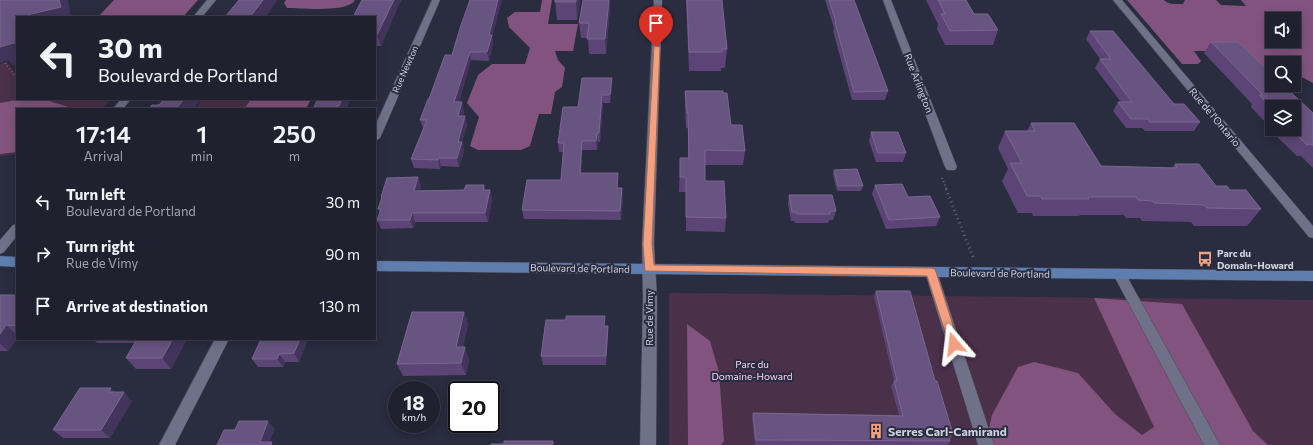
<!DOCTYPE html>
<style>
body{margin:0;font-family:Commissioner,sans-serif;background:#2d2e3b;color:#f1f3f6;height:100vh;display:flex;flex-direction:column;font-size:15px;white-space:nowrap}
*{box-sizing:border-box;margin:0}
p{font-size:13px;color:#a2a3aa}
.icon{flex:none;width:22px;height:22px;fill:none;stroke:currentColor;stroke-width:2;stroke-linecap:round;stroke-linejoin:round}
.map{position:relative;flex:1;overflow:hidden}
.sheet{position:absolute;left:16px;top:108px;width:360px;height:232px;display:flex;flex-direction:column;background:#20212f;border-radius:0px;box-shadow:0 2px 10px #0003,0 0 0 1px #3d3e4b}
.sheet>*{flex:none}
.top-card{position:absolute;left:16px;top:16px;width:360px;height:84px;border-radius:0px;box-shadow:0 2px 10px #0003,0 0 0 1px #3d3e4b;background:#20212f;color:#f1f3f6;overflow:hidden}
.fabs{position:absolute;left:1265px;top:12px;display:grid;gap:8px}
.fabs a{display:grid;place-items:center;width:36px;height:36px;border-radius:0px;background:#20212f;box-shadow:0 2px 10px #0003,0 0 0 1px #3d3e4b;font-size:20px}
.speed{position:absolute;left:388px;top:381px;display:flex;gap:8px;font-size:20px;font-weight:700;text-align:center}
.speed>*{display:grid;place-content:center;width:52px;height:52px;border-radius:50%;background:#20212f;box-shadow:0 2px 10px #0003,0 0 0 1px #3d3e4b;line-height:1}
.speed small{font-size:10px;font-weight:400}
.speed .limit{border:2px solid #111;border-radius:6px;background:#fff;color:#111}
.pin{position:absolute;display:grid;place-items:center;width:34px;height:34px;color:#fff;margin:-41px -17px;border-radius:50% 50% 50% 0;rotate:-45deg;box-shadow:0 0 4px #0007}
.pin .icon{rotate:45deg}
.me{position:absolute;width:44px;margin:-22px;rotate:343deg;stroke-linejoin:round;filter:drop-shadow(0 0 3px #0008)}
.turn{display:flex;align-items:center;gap:14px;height:84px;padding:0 16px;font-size:18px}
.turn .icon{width:52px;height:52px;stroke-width:2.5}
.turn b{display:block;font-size:28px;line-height:34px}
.eta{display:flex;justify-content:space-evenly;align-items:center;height:68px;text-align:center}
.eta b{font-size:24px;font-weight:600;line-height:28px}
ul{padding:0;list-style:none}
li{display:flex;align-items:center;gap:12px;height:52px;padding:0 16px}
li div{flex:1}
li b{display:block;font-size:15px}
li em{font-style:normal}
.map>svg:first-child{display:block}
.green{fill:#4a3048}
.forest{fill:#83537f;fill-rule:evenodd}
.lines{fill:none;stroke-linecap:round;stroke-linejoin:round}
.minor-casing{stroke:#48495a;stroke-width:1}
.major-casing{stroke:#48495a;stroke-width:1}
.path-far1{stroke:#636576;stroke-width:2;stroke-dasharray:1 2.5;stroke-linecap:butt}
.path{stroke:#636576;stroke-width:3;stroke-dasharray:1 3.5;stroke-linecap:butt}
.minor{fill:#6f7188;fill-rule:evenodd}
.major{fill:#5e7eaf;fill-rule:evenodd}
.wall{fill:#5c4576;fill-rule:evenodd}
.shaded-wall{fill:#43345b}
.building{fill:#685481;stroke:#786790}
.route{fill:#f2a07f;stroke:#9d6853}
.labels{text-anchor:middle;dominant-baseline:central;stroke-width:4;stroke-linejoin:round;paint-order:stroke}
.far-street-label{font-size:9px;fill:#cfd1de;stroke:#2a2c3f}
.street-label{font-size:10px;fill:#cfd1de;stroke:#2a2c3f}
.poi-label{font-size:10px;font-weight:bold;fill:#cfd1de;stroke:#2a2c3f;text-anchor:start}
.park-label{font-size:10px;fill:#fdd1f9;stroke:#2a2c3f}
.near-poi-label{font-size:12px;font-weight:bold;fill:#cfd1de;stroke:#2a2c3f;text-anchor:start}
</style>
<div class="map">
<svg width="1313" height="445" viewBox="0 0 1313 445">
<rect width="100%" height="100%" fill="#2a2c3f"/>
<path class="green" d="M7 62 17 75V99H111L102 109H17V154L0 156V64Z
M202 99H251L244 109H195Z
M669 293 1313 300V445H669Z"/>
<path class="forest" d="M114 0H198L183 17H98Z
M286 0H355C348 13 301 8 287 8L284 3Z
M542 0H552L548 24H578L573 51H555L558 60 565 68 562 87 555 92 551 114H539L530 146 521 150H478L470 146 479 117 467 103 478 75 492 64H525L530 48 509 27 507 18 515 12H540Z
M1127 0H1164C1169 5 1177 4 1183 4L1185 0H1216L1221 5 1246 6 1241 0H1313V83L1294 73V63H1272V69L1254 70 1235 51H1194L1201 61 1198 64H1182ZM1272 19H1294V41H1272Z
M22 99H43L75 109H17V152L0 154V103Z
M251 99H311L306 109H244Z
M1094 298 1182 304 1253 431 1268 445H985L992 415 1018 367 1034 362 1078 373 1115 414 1142 435 1154 427Z
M687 324 710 341 719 372 724 441 721 445H688Z"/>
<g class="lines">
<g class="minor-casing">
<path id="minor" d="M207 0H216L202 17H193Z
M432 0H440L380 138 375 141V126Z
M654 0H662L654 244 657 298 656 445H640L643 298 642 244Z
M883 0H891L957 167 955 170H947L945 167Z
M1113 0H1122L1313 226V238L1309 237Z
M121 99H131L123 109H113Z
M17 224V236L4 252 0 254V240L13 225Z
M931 267 936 269 937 272 994 445H978L925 272 926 269Z
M1119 269 1124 271 1220 445H1204L1113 274 1114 271Z
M215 339H229L175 445H159Z"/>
</g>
<g class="major-casing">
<path id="major" d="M0 256 17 257V267L0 266Z
M375 261 1313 271V281L375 271Z"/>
</g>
<path class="path-far1" d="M5 63 17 79
M23 109 28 99
M0 137 17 117
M942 178 947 190"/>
<path class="path" d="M946 189 973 257"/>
<use href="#minor" class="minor"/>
<use href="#major" class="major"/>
</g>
<path class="wall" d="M362 0H401L381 46H375V17H355L354 15Z
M470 0H502L492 37 493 43 489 61 471 60 459 102 464 111 463 116 467 125 462 142 464 151 459 167 441 166 440 169 414 168 411 159 424 128H423L420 120 429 99 452 55Z
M555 0H580L577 20H557L555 2Z
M583 0H609L610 8 606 54H589L588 38H581L579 23Z
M686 0H722L727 49 725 68H721V71H689Z
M825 0H854L888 91 885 100H852L833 31 834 28Z
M926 0H966L974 14 998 30 993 45H945L937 29 938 24Z
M1090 31 1174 104 1200 122 1194 131H1145L1142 128H1126L1113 111 1118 102H1121L1095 68 1100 59 1086 39Z
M1211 42 1313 113V168L1301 156H1297L1277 137 1278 136 1251 107 1252 104 1204 53ZM1272 107 1294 129H1272Z
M612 87 610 103H603L600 142H598L597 150H582L581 173 618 182V188L623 197 621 220 524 219 522 210 561 180 563 152H559L558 143 578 107Z
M685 91 731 125 745 151 743 165H705V181L726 218 725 232 686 231V192H679L680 158H688V128H686L685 106Z
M350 99 346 109H313Z
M1031 123 1101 166 1172 168 1175 164 1216 186 1230 190 1261 209 1247 226H1194L1191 222 1142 221 1140 218H1126L1124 215H1080L1079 216H1033L1032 213H1018L1002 181 1008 169 998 148 1005 131H1027Z
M871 132 906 153 903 162H876L869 141Z
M834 170 863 186 861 191H837L833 174Z
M484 185 485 190H490L492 199 488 222H415L413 228 381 229 377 220 380 213 378 209 381 200V197L421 186 420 191 464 190Z
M875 185 908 197 940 217 936 226 886 229 872 194Z
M789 195 836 211 833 220H829L828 223H795L794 221H791L788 204Z
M876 291 935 381 953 434 950 439V441L948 445H755L752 418 753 413 899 415 891 386 894 381 874 296Z
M0 295H17V338L8 351H0Z
M464 312 468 324 463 347 469 359 466 375 403 376 397 364Z
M605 326H608V334L606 365H543L541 356Z
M93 339H187L171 369H136L126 358 135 343H97Z
M261 339H308L299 362H285L283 367H258L252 359Z
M115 392 132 401 110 438H63L53 430Z"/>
<path class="shaded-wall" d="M59 0H68L71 17H28L27 15Z
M263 0H277L266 17H250Z
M394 0H401L381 46 377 35Z
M498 0H502L492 37 493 43 489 61 487 52 489 35Z
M576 0H580V2L577 20 576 2Z
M609 0 610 8 606 54 605 39Z
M17 42V65L13 66 9 60 0 63V47Z
M470 52 471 60 456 111 454 102Z
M612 78V87L610 103V95Z
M602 95 603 103 600 142 599 133Z
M184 99H201L194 109H176Z
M342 99H350L346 109H340L339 106Z
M462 102 464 111 460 125 458 116Z
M465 116 467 125 462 142 464 151 459 167 457 158 458 142Z
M597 133 598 142 597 150 596 141Z
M582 141V150L581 181 580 173Z
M439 158 441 166 440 169 438 160Z
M618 173V182L617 197V188Z
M418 177 421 186 417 200 414 191Z
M622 188 623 197 621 220 620 211Z
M490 190 492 199 488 222 485 213Z
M412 213 415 222 413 228 410 220Z
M464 312 468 324 461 359 456 347Z
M6 325 17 335V338L8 351 0 344V334Z
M608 326V334L606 365V356Z
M173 339H187L171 369 162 358Z
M300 339H308L299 362 294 353Z
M465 347 469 359 466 375 461 363Z
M279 354 285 362 283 367 277 359Z
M111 388 119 397 109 392Z
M124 392 132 401 110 438 101 430Z
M268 421 275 429 268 445 260 442Z"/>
<path class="building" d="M0 0H59L61 7 27 15 28 17H17V42L0 47Z
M239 0H263L250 17H225Z
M362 0H394L377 35H375V17H356L357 15H354Z
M470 0H498L489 35H492L487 52H470L454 102H462L458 116H465L458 142H462L457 158H439L438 160 411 159 427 120H420L428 99H429L445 55H452L461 25Z
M555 0H576V2H555Z
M583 0H609L605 39H587L589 23H579Z
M687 0H722L727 49H722V52H689Z
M829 0H854L888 91 854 92 835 22H836Z
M938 0H966L974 14H988L998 30 950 31 941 14H945Z
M1090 31H1113L1174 104H1184L1200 122H1150L1148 119H1131L1118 102H1132L1100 59H1111Z
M1211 42H1238L1272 74V85H1283L1313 113V146L1311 144 1307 145 1291 129H1294V107H1272V108L1259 95H1263Z
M582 78H612L610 95H602L599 133H597L596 141H582L580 173H618L617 188H622L620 211 522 210 527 180H561L564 143H558L563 107H578Z
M685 91H723V93H727L731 125H742L745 151 705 150V181H724L726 218 686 217V177H680V158H689L688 113H687Z
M164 99H184L176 109H149L152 105H159Z
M318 99H342L339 106H336L335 109H313Z
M1031 123H1074L1101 166 1177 168 1175 164H1199L1216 186H1227L1230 190H1246L1261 209 1207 208 1204 205 1154 203 1152 201 1138 200 1136 197H1088L1089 199H1042L1041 196H1027L1010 163H1022L1005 131H1035Z
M871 132H898L906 153H878Z
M857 169 863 186H838L834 170Z
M418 177 414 191 464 190 466 185H484L483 190H490L485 213H412L410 220H377L381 209H378L382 197H381L387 178Z
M902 184 908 197 930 196 940 217 889 220 875 185Z
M789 195H832L836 211H830V214H797L796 212H792Z
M876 291H910L935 381H937L953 434H948L950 441 756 440 753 413 903 416 894 381H897Z
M0 295H17V326L6 325 0 334Z
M412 312H464L456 347H465L461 363 397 364Z
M566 316H605L604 326H608L606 356H541L546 320H566Z
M137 339H173L162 358H126Z
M261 339H300L294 353 279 354 277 359H252Z
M80 388H111L109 392H124L101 430H53Z
M239 421H268L260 442H272L271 445H217L224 430H235Z
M504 441H553V445H491V444H504Z"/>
<path class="route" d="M654 45 660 47 652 244 654 265 931 268 935 269 936 272 959 344 958 347 954 348 950 347 949 344 927 276 645 271 643 244Z"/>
<defs>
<g id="bus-bare" transform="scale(1.2)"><path d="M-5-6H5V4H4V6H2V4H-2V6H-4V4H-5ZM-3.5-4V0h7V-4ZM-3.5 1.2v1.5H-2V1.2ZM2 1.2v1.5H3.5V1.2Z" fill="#f2a07f" stroke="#2a2c3f" stroke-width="2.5" paint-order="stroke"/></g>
<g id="building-bare" transform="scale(1.2)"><path d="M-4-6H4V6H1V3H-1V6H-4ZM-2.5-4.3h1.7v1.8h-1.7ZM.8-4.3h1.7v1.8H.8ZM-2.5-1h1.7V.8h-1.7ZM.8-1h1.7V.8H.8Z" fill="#f2a07f" stroke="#2a2c3f" stroke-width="2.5" paint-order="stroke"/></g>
</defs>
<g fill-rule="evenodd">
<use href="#bus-bare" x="1205" y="259"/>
<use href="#building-bare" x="876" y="431"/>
</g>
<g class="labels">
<g class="far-street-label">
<text transform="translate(405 69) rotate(-66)">Rue Newton</text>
</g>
<g class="street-label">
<text transform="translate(919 83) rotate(69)">Rue Arlington</text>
<text transform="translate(1215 117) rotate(50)">Rue de l'Ontario</text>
<text transform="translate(580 268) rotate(1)">Boulevard de Portland</text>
<text transform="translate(1000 273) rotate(1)">Boulevard de Portland</text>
<text transform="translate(649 318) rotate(-90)">Rue de Vimy</text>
</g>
<g class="poi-label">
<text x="1217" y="253">Parc du<tspan x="1217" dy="12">Domain-Howard</tspan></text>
</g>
<g class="park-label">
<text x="752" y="364">Parc du<tspan x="752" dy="12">Domaine-Howard</tspan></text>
</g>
<g class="near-poi-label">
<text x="888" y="431">Serres Carl-Camirand</text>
</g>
</g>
</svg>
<div class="fabs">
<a><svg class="icon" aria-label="sound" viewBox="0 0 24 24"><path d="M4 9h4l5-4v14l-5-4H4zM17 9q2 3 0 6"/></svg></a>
<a><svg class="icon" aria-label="search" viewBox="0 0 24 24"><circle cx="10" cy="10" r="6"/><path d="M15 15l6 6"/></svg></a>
<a><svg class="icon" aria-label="layers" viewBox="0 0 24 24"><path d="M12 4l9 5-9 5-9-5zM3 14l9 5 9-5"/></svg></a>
</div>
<div class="speed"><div>18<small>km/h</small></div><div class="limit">20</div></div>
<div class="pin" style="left:656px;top:47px;background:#d93025"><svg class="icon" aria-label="arrive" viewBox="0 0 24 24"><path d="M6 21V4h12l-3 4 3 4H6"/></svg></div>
<svg class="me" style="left:954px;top:344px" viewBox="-20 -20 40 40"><path d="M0-17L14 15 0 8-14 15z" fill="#f2a07f" stroke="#fff" stroke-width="4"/></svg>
<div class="top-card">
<div class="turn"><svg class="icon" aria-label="left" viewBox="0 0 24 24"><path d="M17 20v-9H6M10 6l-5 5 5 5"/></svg><div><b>30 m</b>Boulevard de Portland</div></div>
</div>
<section class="sheet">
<div class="eta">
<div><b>17:14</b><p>Arrival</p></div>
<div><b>1</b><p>min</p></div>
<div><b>250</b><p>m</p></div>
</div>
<ul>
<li><svg class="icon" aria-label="left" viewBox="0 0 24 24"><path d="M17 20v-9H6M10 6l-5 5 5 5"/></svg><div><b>Turn left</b><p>Boulevard de Portland</p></div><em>30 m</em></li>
<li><svg class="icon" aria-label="right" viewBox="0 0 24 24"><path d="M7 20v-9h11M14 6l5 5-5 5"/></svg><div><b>Turn right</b><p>Rue de Vimy</p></div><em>90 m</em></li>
<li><svg class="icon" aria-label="arrive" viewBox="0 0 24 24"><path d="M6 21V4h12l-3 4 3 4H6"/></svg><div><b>Arrive at destination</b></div><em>130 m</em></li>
</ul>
</section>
</div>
